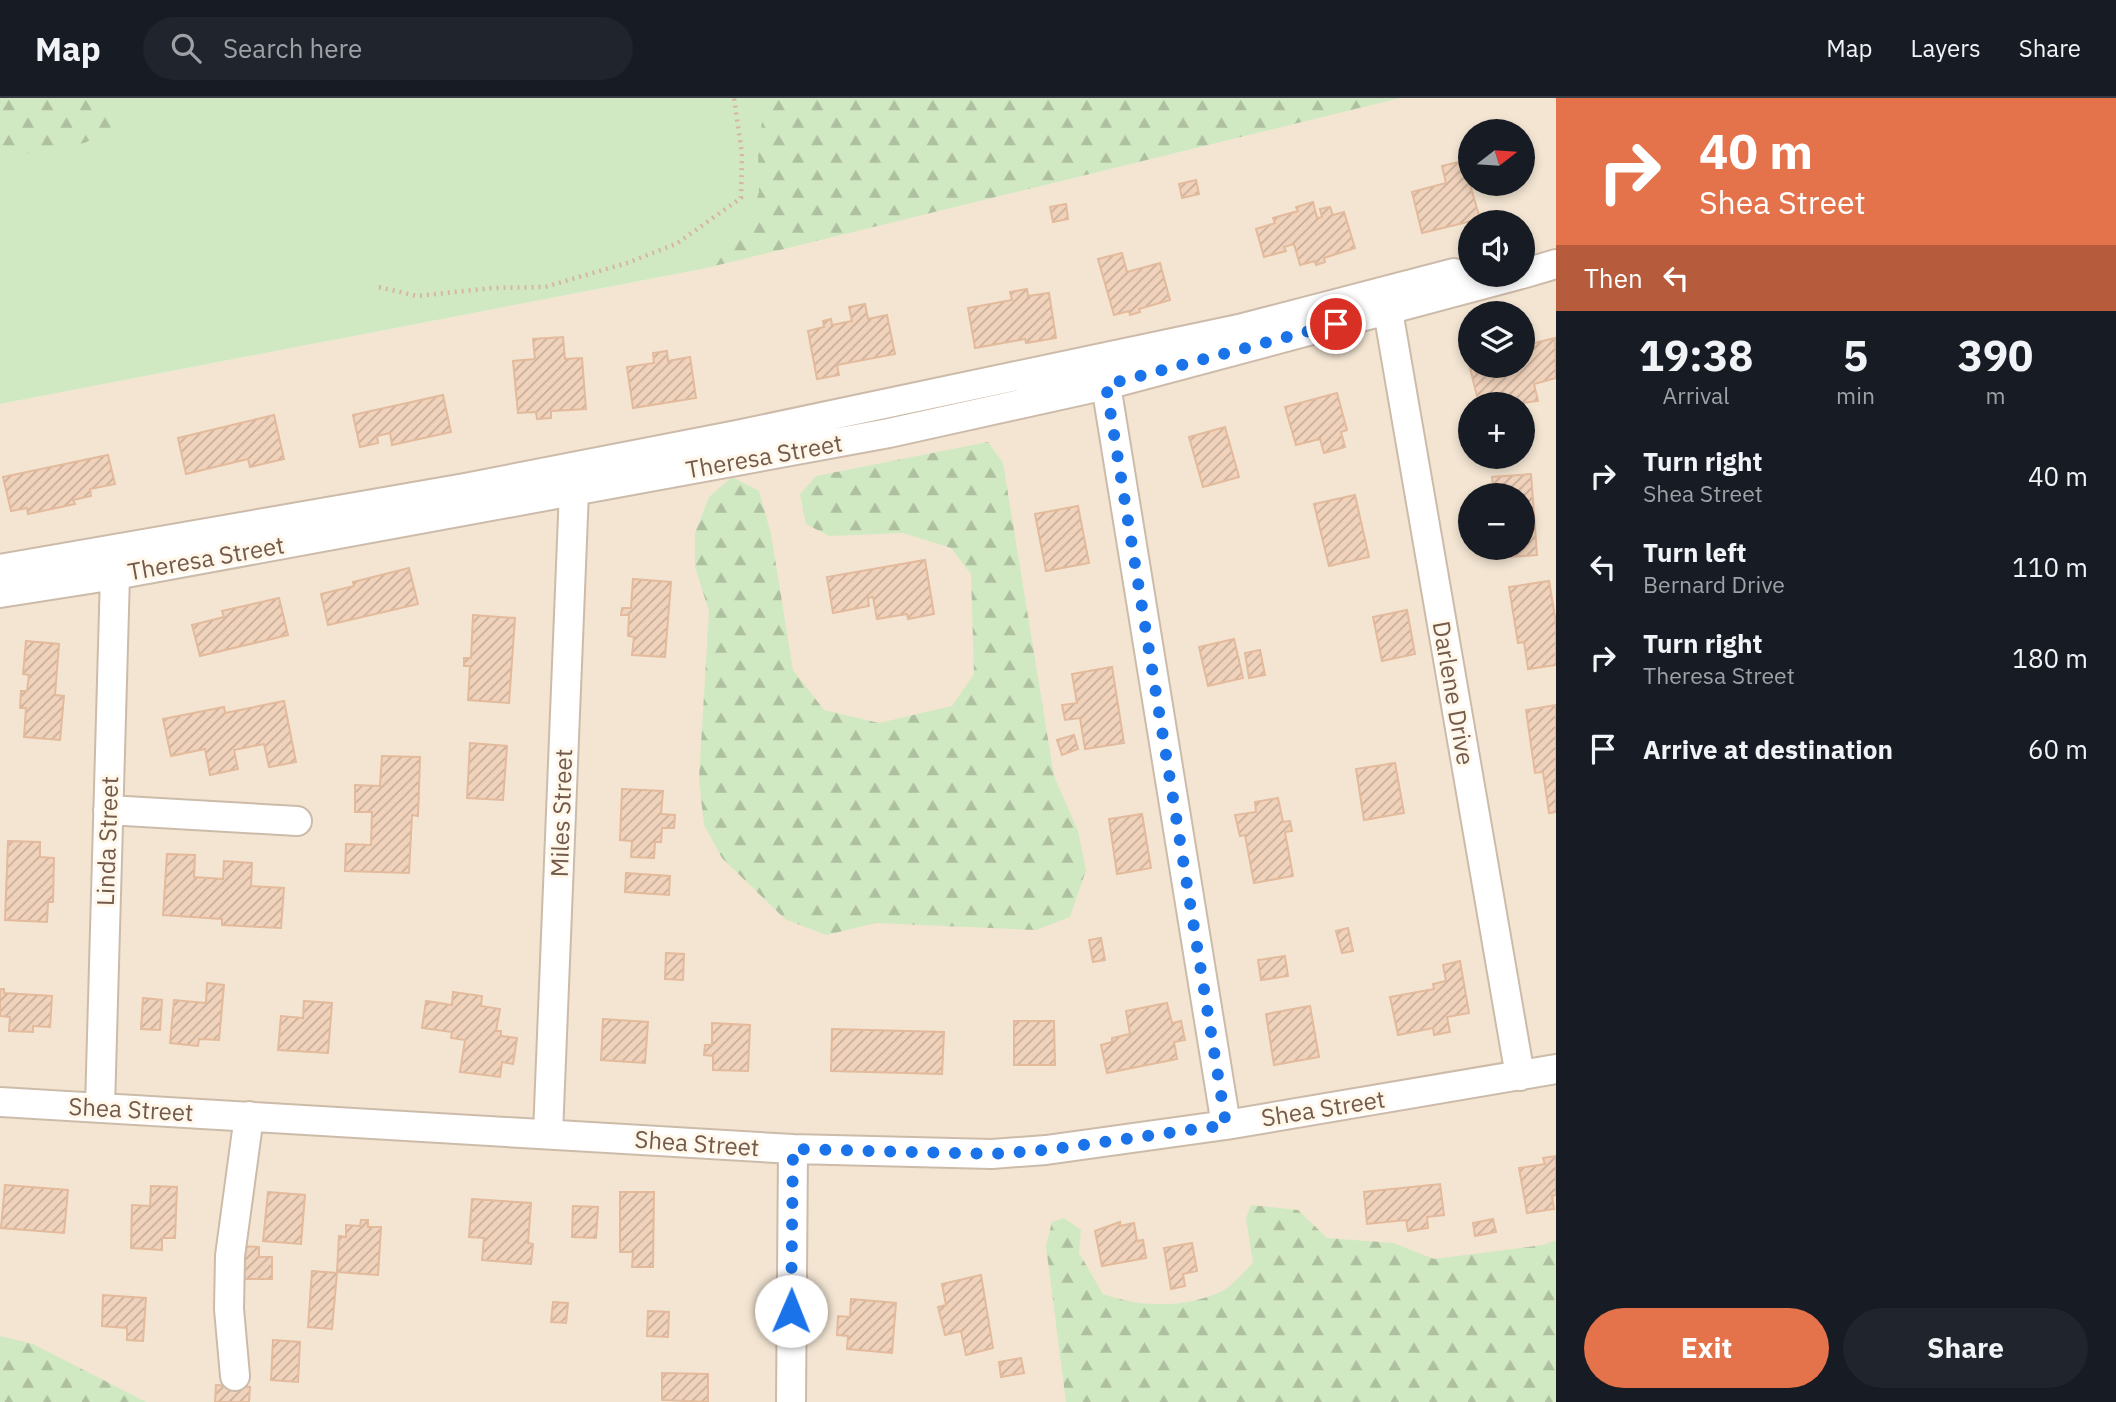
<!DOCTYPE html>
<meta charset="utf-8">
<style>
body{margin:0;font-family:"IBM Plex Sans",sans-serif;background:#20242c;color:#f1f3f6;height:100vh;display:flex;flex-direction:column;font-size:26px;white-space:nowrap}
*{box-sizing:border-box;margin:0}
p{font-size:23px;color:#9ea1a6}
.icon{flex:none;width:38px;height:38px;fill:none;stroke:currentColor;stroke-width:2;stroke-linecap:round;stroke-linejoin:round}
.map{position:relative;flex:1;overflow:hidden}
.details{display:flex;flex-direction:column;background:#171b24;width:560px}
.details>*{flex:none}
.banner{background:#e4724a;color:#fff;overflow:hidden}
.needle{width:46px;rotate:73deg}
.buttons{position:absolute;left:1458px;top:21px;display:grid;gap:14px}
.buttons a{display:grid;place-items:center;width:77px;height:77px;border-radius:50%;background:#171b24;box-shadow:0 4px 10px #0003;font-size:35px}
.pin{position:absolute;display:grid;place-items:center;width:60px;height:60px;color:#fff;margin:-30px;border:4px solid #fff;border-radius:50%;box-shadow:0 2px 7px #0007}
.me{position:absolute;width:77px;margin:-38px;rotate:1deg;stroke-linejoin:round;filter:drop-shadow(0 0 5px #0008)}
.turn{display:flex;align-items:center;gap:24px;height:147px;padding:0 28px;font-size:32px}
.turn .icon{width:91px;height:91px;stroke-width:2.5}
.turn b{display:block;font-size:49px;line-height:60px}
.then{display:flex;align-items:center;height:66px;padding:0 28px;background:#0003;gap:14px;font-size:26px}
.eta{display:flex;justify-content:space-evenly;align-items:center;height:119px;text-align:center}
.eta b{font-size:42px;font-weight:800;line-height:49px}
.primary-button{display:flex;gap:14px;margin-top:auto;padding:14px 28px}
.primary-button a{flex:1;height:80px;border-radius:42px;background:#e4724a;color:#fff;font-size:28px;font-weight:800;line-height:80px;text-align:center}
.primary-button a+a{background:#20242c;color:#f1f3f6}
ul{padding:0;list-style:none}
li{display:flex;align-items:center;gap:21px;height:91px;padding:0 28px}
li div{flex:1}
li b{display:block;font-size:26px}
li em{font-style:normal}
header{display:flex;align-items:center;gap:42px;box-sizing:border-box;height:98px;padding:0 35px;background:#171b24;border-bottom:2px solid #363941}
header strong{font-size:33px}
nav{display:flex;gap:38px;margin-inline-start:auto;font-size:24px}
.search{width:490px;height:63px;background:#20242c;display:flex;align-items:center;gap:18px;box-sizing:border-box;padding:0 24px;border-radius:38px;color:#9ea1a6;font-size:26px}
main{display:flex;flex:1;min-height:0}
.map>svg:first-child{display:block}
.residential{fill:#f3e5d2;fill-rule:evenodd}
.grass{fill:#d1e9c2}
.forest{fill:url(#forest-firs)}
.building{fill:url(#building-hatch);stroke:#e3ba9c;stroke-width:2}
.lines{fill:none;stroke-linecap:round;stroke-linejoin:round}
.minor-casing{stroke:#cdbbaa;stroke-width:32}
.path{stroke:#d6b69f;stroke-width:4.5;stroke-dasharray:2 5;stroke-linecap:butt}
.minor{stroke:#fff;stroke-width:28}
.route{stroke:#1a73e8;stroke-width:12;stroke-dasharray:0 21.6}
.labels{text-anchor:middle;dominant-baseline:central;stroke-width:6;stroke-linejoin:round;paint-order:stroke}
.street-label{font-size:24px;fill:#745a4a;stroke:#fff7ea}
</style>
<header>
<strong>Map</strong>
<div class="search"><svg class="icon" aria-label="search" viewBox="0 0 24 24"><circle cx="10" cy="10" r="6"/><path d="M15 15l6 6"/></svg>Search here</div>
<nav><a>Map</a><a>Layers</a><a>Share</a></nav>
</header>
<main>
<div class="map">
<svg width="1556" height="1304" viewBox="0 0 1556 1304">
<defs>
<pattern id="forest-firs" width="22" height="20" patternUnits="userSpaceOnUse" patternTransform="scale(1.75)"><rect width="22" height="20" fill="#d1e9c2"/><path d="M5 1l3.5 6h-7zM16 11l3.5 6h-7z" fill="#aec0a0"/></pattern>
<pattern id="building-hatch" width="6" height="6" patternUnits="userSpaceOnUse" patternTransform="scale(1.75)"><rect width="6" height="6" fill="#f1d3bc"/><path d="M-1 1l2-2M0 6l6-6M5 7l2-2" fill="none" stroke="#c8ae9b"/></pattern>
</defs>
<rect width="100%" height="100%" fill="#fcf3e4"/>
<path class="residential" d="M1400 0H1556V1304H0V306L702 171ZM1470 33H1522V86H1470ZM1470 124H1522V177H1470ZM1470 215H1522V268H1470ZM1470 306H1522V359H1470ZM1470 397H1522V450H1470Z"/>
<path class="grass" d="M0 0H1400L702 171 0 306Z"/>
<path class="forest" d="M0 0H87L109 17 112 34 84 45 0 61Z
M765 0H1400L702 171 746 135 759 94 758 55Z
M988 344 1003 365 1054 678 1078 733 1086 772 1070 819 1036 832 876 825 826 837 785 821 722 760 704 727 699 681 709 513 695 469V435L709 399 732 379 759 393 771 436 793 572 824 612 879 625 952 608 974 576 971 476 951 450 903 435 829 438 806 426 800 396 816 378Z
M1251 1107 1298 1112 1327 1140 1393 1145 1434 1161 1543 1147 1556 1142V1304H1066L1046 1148 1052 1124 1064 1120 1081 1132 1079 1155 1103 1196C1138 1209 1184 1211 1220 1194 1232 1189 1243 1174 1253 1165L1246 1120Z
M0 1238 33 1246 146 1304H0Z"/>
<path class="building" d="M1470 61V86L1480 121 1422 135 1412 94 1446 85 1442 68Z
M1196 82 1199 96 1182 100 1179 86Z
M1313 104 1317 120 1322 119 1320 111 1330 109 1333 117 1344 114 1355 150 1324 160 1325 164 1316 167 1315 163 1300 167 1294 146 1284 149 1286 153 1264 159 1256 131 1275 125 1273 120 1298 113 1296 109Z
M1066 106 1068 121 1053 124 1050 109Z
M1122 155 1127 174 1160 165 1170 202 1139 211 1140 214 1130 217 1129 213 1114 217 1098 161Z
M1027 191 1028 198 1049 195 1056 240 1026 245 1025 241 975 250 968 210 1012 202 1010 194Z
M865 206 868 221 887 217 895 256 837 267 839 277 817 281 808 233 824 229 823 223 831 221 832 227 852 223 849 209Z
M563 239 565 261 582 260 586 311 551 313V320L537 321 536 314 518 315 513 263 535 261 533 241Z
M1555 240 1556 280 1534 286 1538 303 1513 306 1511 298 1479 306 1470 270 1522 268V248Z
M667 253 668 263 690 259 696 300 633 310 627 269 654 265 653 255Z
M1337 295 1347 332 1341 334 1345 349 1324 355 1320 341 1296 347 1285 309Z
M443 297 451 334 392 347 390 335 377 338 378 345 360 349 353 317Z
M274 317 284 361 250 369 248 361 186 376 178 340Z
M1225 329 1239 379 1203 389 1189 339Z
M108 357 115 386 90 391 91 398 73 402 75 406 28 416 27 410 11 413 3 379Z
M1531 376 1537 457 1498 460V450H1522V397H1494L1492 379Z
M1355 397 1369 459 1329 468 1314 406Z
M1078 408 1089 465 1046 473 1035 416Z
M925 462 934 516 908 521 907 516 877 521 873 499 868 500 869 508 833 515 827 479Z
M409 470 418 506 328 527 321 496 354 488 353 484Z
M633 481 671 484 665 559 632 557 634 539 628 538 629 517H621L622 510H631Z
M1549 483 1556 525V567L1528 571 1524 544 1518 545 1509 489Z
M279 500 288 537 200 558 192 527 224 519 222 513Z
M1407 512 1415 556 1382 563 1373 519Z
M473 517 515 520 509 605 468 602 470 568H464V560H471Z
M1234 541 1243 580 1208 588 1199 549Z
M26 543 59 546 55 597 64 598 60 642 24 639 26 610H20L21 593H27L29 577 23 576Z
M1260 552 1265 577 1249 580 1245 555Z
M1112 569 1124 645 1085 651 1080 620 1065 622 1062 607 1077 605 1072 576Z
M284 603 296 664 269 669 264 646 234 652 238 671 210 677 205 651 171 658 163 621 224 609 225 615Z
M1556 607V714L1549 715 1543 674 1535 675 1526 612Z
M1074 637 1078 651 1062 657 1057 642Z
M470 645 507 648 503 702 467 700Z
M382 658 420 659 418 718 412 717 409 775 345 773 346 746 371 747 372 714H355V687L380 688Z
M1395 665 1404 715 1364 722 1356 671Z
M622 691 663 693 661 716 675 717 674 730H662L661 744H655L654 760 631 759 632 743 620 742Z
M1278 700 1283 724 1290 723 1292 733 1285 734 1293 778 1254 785 1245 737 1240 738 1235 717 1256 714 1255 704Z
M1142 716 1151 770 1117 776 1109 721Z
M8 743 40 744V759L54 760 53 804H48L47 824 5 822Z
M167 756 195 757 194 779 223 781 224 763 252 765 251 788 284 790 281 830 222 827V821L163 817Z
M626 775 670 778 669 797 625 794Z
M1348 830 1353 853 1342 855 1336 833Z
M1101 840 1105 862 1093 864 1089 842Z
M666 855 684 856 683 882 665 881Z
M1285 858 1288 878 1261 882 1258 862Z
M1460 863 1469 915 1447 919 1450 934 1434 937 1433 930 1398 937 1390 899 1434 891 1433 886 1446 883 1443 867Z
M207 885 224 887 219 942 199 941 198 948 170 945 174 902 206 905Z
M0 891H4V895L52 898 50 929 33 928V934L9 933 10 919 0 918Z
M453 894 482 898 481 908 500 911 496 933H501V938L517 940 513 966 502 964 500 979 460 974 465 942 451 940 452 934 422 930 426 903 452 907Z
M143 900 162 902 160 932 141 931Z
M304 903 332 905 328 955 278 952 281 918 303 920Z
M1167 905 1172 925 1181 923 1185 942 1174 944 1177 961 1107 975 1101 947 1112 944V940L1130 936 1126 913Z
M1310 908 1319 959 1274 967 1266 916Z
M603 921 648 924 645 965 601 962Z
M1014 923H1054L1055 967H1014Z
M712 925 750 927 748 973 713 972V958L704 957 705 947H712Z
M832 931 944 934 942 976 831 973Z
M1556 1058V1097L1552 1098 1554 1111 1527 1115 1519 1070 1545 1066 1543 1060Z
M1440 1086 1444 1117 1427 1119 1428 1130 1408 1133 1406 1122 1367 1126 1364 1094Z
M5 1087 68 1092 64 1135 1 1130Z
M151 1088 177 1089 175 1140H162V1152L131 1150 132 1107 150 1108Z
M268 1094 305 1097 301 1146 263 1143Z
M620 1094H654L653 1169H632L633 1154H620Z
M472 1101 531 1105 528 1145 533 1146 531 1166 482 1162 484 1140 469 1139Z
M573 1108 598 1109 596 1140 572 1139Z
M1493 1121 1496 1134 1475 1138 1473 1125Z
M361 1122H368V1129H381L378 1177 337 1174 339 1138 346 1139V1127L360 1128Z
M1120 1124V1128L1134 1125 1137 1143 1143 1142 1146 1160 1102 1168 1095 1133Z
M1192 1145 1197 1173 1183 1176 1185 1188 1171 1191 1164 1150Z
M237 1148 259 1149V1159H272V1181H236Z
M312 1173 337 1175 332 1231 308 1229Z
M981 1177 993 1250 966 1257 961 1233 945 1237 938 1209 946 1207 942 1186Z
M103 1197 146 1200 143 1243 127 1242V1230L102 1228Z
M851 1201 896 1205 892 1255 847 1251 848 1238 837 1237 838 1218 850 1219Z
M553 1204 568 1205 566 1225 551 1224Z
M648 1213 669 1214 668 1239 647 1238Z
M273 1242 300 1244 298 1284 271 1282Z
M1021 1260 1024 1275 1001 1279 999 1264Z
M662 1275 708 1276V1304L662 1302Z
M216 1287 250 1289 249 1304H215Z"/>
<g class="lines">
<g class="minor-casing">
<path id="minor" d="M1522 176 1556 166
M1388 213 1520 978
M1106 287 1226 1027
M0 471 465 390 737 337 1239 231 1454 175
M0 495 115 477 889 335 1106 287 1518 177
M108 712 297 723
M0 1004 793 1051 992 1056 1046 1052 1226 1027 1556 971
M100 1009 115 477
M548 1036 574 393
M235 1278 229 1211 230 1158 249 1018
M791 1304 793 1051"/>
</g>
<path class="path" d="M379 189 417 198 492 190 545 189 627 165 676 146 741 100 742 56 734 0"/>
<use href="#minor" class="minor"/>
</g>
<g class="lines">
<path class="route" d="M791 1213 793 1051 992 1056 1046 1052 1226 1027 1106 287 1336 226"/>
</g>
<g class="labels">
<g class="street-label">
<text transform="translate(764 358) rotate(-10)">Theresa Street</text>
<text transform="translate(206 460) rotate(-10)">Theresa Street</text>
<text transform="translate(1454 595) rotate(80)">Darlene Drive</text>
<text transform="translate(561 715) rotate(-88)">Miles Street</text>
<text transform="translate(107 743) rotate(-88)">Linda Street</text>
<text transform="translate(1323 1010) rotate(-9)">Shea Street</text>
<text transform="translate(131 1011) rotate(3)">Shea Street</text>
<text transform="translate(697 1045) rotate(4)">Shea Street</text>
</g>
</g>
</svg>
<div class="buttons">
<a><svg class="needle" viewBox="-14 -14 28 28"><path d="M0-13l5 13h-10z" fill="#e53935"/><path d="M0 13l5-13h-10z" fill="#9ea1a6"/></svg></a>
<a><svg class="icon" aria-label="sound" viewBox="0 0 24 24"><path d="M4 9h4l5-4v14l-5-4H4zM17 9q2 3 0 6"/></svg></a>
<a><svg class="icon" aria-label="layers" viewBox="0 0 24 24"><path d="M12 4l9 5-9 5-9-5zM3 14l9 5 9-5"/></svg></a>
<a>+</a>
<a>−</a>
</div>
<div class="pin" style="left:1336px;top:226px;background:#d93025"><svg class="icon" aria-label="arrive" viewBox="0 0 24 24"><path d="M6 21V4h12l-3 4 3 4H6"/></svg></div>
<svg class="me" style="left:791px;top:1213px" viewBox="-20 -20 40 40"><circle r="19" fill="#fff"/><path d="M0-13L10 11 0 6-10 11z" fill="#1a73e8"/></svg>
</div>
<section class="details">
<div class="banner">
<div class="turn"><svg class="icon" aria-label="right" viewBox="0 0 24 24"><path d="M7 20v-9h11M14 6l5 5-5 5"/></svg><div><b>40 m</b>Shea Street</div></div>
<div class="then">Then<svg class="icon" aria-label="left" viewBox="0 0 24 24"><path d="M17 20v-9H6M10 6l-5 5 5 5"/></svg></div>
</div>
<div class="eta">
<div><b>19:38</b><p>Arrival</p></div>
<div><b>5</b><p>min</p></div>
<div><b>390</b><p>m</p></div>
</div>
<ul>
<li><svg class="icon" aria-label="right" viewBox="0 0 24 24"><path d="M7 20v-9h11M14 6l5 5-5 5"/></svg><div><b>Turn right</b><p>Shea Street</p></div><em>40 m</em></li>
<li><svg class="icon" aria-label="left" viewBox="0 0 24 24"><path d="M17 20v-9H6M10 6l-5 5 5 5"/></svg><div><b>Turn left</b><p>Bernard Drive</p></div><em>110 m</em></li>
<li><svg class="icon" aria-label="right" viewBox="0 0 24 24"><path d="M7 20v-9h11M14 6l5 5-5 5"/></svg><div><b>Turn right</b><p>Theresa Street</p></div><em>180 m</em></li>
<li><svg class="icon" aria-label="arrive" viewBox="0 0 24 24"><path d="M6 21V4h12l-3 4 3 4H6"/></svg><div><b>Arrive at destination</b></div><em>60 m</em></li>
</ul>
<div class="primary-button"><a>Exit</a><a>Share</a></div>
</section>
</main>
